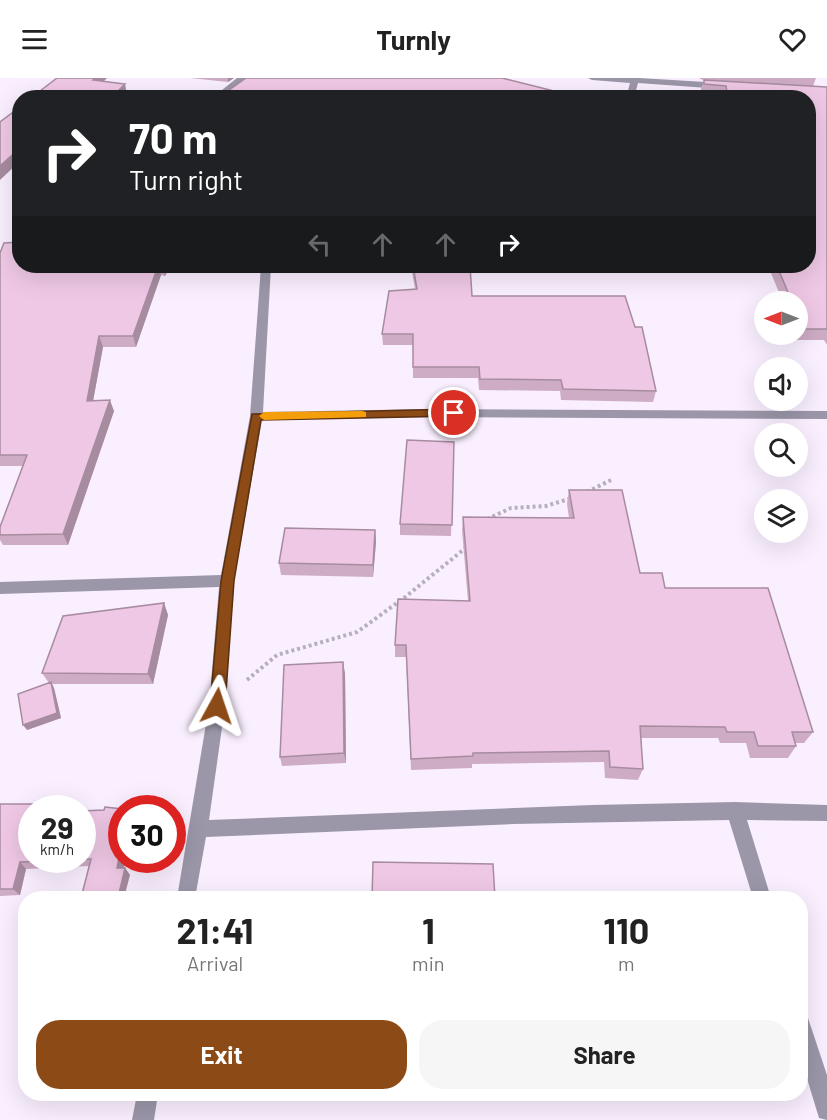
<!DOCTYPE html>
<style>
body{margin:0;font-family:Barlow,sans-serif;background:#f6f6f6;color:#222;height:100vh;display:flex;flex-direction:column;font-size:22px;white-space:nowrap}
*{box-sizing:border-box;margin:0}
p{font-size:20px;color:#767676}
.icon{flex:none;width:33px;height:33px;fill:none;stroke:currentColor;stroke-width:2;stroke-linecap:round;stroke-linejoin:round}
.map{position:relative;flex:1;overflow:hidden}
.drawer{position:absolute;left:18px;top:813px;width:790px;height:210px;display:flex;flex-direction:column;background:#fff;border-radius:24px;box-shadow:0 6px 24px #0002}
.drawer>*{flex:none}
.top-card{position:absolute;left:12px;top:12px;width:804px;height:183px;border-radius:24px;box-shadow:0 6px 24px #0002;background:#202124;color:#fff;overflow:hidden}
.needle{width:39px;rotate:270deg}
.tools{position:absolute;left:754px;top:213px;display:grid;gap:12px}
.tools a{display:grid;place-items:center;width:54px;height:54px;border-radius:50%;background:#fff;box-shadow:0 6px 24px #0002;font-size:30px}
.speed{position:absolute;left:18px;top:717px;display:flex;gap:12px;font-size:30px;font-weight:700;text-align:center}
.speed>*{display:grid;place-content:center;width:78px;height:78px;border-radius:50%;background:#fff;box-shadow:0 6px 24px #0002;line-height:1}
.speed small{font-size:15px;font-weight:400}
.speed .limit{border:9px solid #d22;background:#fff;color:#111}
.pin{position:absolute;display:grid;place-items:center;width:51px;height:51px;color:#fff;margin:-26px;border:3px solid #fff;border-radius:50%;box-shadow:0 2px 6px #0007}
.me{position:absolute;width:66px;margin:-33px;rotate:5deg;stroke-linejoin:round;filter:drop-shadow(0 0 4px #0008)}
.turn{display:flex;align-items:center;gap:21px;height:126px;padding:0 18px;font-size:27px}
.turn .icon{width:78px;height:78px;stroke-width:2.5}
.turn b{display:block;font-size:42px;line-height:51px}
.lanes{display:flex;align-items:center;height:57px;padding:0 18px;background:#0003;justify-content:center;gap:30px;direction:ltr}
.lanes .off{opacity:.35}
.eta{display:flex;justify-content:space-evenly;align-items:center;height:102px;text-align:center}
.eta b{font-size:36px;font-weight:700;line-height:42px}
.cta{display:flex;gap:12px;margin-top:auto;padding:12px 18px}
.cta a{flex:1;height:69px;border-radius:24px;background:#8c4a17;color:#fff;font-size:24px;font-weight:700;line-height:69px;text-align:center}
.cta a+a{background:#f6f6f6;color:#222}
header{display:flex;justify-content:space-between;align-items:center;height:78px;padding:0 18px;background:#fff;font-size:27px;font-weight:700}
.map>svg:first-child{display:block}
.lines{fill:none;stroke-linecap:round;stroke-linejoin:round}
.path{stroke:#b8afbc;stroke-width:4;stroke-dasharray:3 3;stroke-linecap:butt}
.minor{fill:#9b97a9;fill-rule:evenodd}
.wall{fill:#ceacc5}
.shaded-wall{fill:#a78ca0}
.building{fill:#efc8e5;stroke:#a78ca0;stroke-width:1.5}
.route{fill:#8c4a17;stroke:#5b300f;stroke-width:1.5}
.slow{fill:#f59e0b}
</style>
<header><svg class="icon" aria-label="menu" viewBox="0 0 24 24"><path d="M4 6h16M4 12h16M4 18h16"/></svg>Turnly<svg class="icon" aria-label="heart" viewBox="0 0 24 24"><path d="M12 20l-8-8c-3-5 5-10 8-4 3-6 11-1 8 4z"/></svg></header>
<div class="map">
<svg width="827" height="1042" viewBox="0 0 827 1042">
<rect width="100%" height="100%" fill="#faefff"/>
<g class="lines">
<path class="path" d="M587 414 611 402
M487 441 511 430 546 428 572 420
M247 602 277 577 357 554 404 520 468 468"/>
<path class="minor" d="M237 0H246L222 20H212Z
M588 0H639L722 5 726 8 722 11 638 5 634 20H626L630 5 592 2Z
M261 188H271L263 334 431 331 827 333V341L431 339 262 342 234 503 225 628 209 742 592 727 735 724 827 727V743L747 742 771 820H753L729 742 513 746 206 759 195 820H177L209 628 219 509 0 516V504L221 497 250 338Z
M801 937 808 940 827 997V1042L819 1040 801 981Z
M137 1016H158L154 1042H132Z"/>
</g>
<path class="wall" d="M190 0H234L228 4Z
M700 0H816L813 8 827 9V267L824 262H796L794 256H798V224H783L768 188H808V20H724L723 18 701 16V11L704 2 700 1Z
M0 175 20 188H170L165 198 161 197 136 269H103L93 323 114 333 68 467H3L0 462V449L23 388H0Z
M411 188H470L472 218 635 249 656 313 653 324 561 322 560 313 479 312 478 300H413V267H383L382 256 415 211Z
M454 364 451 458 400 457V446Z
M569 412 640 495 665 510 813 654 804 665H795L796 668 788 680H750L746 665H720L718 660H641L643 691 638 702 605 700 604 684 472 686V690L411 692 406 579H395V567L468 523 462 452 463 439 569 440 567 426Z
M375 452 376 464 373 499 281 497 279 485Z
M164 525 168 537 153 606H52L54 610 61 640 27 652 49 605 42 595Z
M345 595 346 685 282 688 280 679Z
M0 726 32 782 82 733 124 790H125L130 797 89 788 26 791 20 817 0 818Z"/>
<path class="shaded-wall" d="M95 0H107L96 11 93 2Z
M228 0H234L228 4Z
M125 6 127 16 123 20H111Z
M20 70V83L0 102V88Z
M158 188H159L161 197 136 269 133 258Z
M163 188H170L165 198Z
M99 258 103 269 91 334 87 323Z
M110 322 114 333 68 467 63 456Z
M375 452 376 464 373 499V487Z
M164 525 168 537 153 606 148 596Z
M343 584 345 595 346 685 344 675Z
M51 604 54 610 61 640 27 652 23 647Z
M34 726 38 730H33Z
M122 764V782H125L123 797 117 790Z
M20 784 26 791 20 817 13 811Z
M125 790 130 797 124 820H118Z"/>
<path class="building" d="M57 0H95L93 2 125 6 111 20H31Z
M246 0H502L582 20H218Z
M704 2 827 9V251H800L798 246V224H788L787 219H790L777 188H808V20H728L726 8 704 6Z
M20 29V70L0 88V44Z
M20 164V188H158L133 258H99L87 323 110 322 63 456 0 457V449L27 377H0V175L4 165Z
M413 188H470L472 218H625L635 249H642L656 313 563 311 561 302 480 301 479 289H413V256H382L389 213 417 211Z
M407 362 454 364 452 447 400 446Z
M569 412H622L640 495H662L665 510H768L813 654H792L796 668H758L754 654H727L725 649 640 648 643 691 610 689 609 673 473 675V678L411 681 406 567H395L398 521 470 523 463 439 574 440Z
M285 450 375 452 373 487 279 485Z
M164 525 148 596 42 595 63 538Z
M343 584 344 675 280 679 284 587Z
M51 604 57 635 23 647 18 616Z
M0 726H34L33 730H32L31 735 32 782H77L20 784 13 811H0Z
M105 729 122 731V764L117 790H125L118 820H81L91 781H82V733L104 732Z
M373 784 493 786 495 820H372Z"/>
<path class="route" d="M454 331 460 335 458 338 261 342 234 503 225 628 222 633 217 635 212 633 210 628 221 503 252 336Z"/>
<path class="slow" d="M362 333 366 334V339L264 342 259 338 264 334Z"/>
</svg>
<div class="tools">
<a><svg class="needle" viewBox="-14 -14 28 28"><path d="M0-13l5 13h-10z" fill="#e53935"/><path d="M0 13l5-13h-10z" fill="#767676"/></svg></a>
<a><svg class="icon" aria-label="sound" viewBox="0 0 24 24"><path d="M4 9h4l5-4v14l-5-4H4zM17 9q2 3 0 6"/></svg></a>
<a><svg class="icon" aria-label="search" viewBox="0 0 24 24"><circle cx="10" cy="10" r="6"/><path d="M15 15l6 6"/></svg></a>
<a><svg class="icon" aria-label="layers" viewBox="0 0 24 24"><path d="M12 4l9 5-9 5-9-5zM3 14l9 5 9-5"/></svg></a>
</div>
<div class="speed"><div>29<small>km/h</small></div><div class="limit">30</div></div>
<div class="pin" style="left:454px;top:335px;background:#d93025"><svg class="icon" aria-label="arrive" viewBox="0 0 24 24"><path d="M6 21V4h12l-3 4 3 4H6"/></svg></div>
<svg class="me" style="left:217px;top:628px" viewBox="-20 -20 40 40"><path d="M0-17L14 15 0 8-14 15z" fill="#8c4a17" stroke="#fff" stroke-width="4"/></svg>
<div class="top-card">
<div class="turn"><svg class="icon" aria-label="right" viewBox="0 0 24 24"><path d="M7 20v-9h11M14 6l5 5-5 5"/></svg><div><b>70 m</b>Turn right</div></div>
<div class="lanes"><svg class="icon off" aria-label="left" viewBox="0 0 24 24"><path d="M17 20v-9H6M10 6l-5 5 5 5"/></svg><svg class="icon off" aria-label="ahead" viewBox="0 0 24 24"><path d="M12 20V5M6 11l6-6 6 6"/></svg><svg class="icon off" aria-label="ahead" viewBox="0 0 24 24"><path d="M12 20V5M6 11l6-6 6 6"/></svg><svg class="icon" aria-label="right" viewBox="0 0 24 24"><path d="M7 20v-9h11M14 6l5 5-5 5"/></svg></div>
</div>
<section class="drawer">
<div class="eta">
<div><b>21:41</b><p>Arrival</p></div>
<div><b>1</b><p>min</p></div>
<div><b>110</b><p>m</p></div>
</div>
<div class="cta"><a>Exit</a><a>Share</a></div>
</section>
</div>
